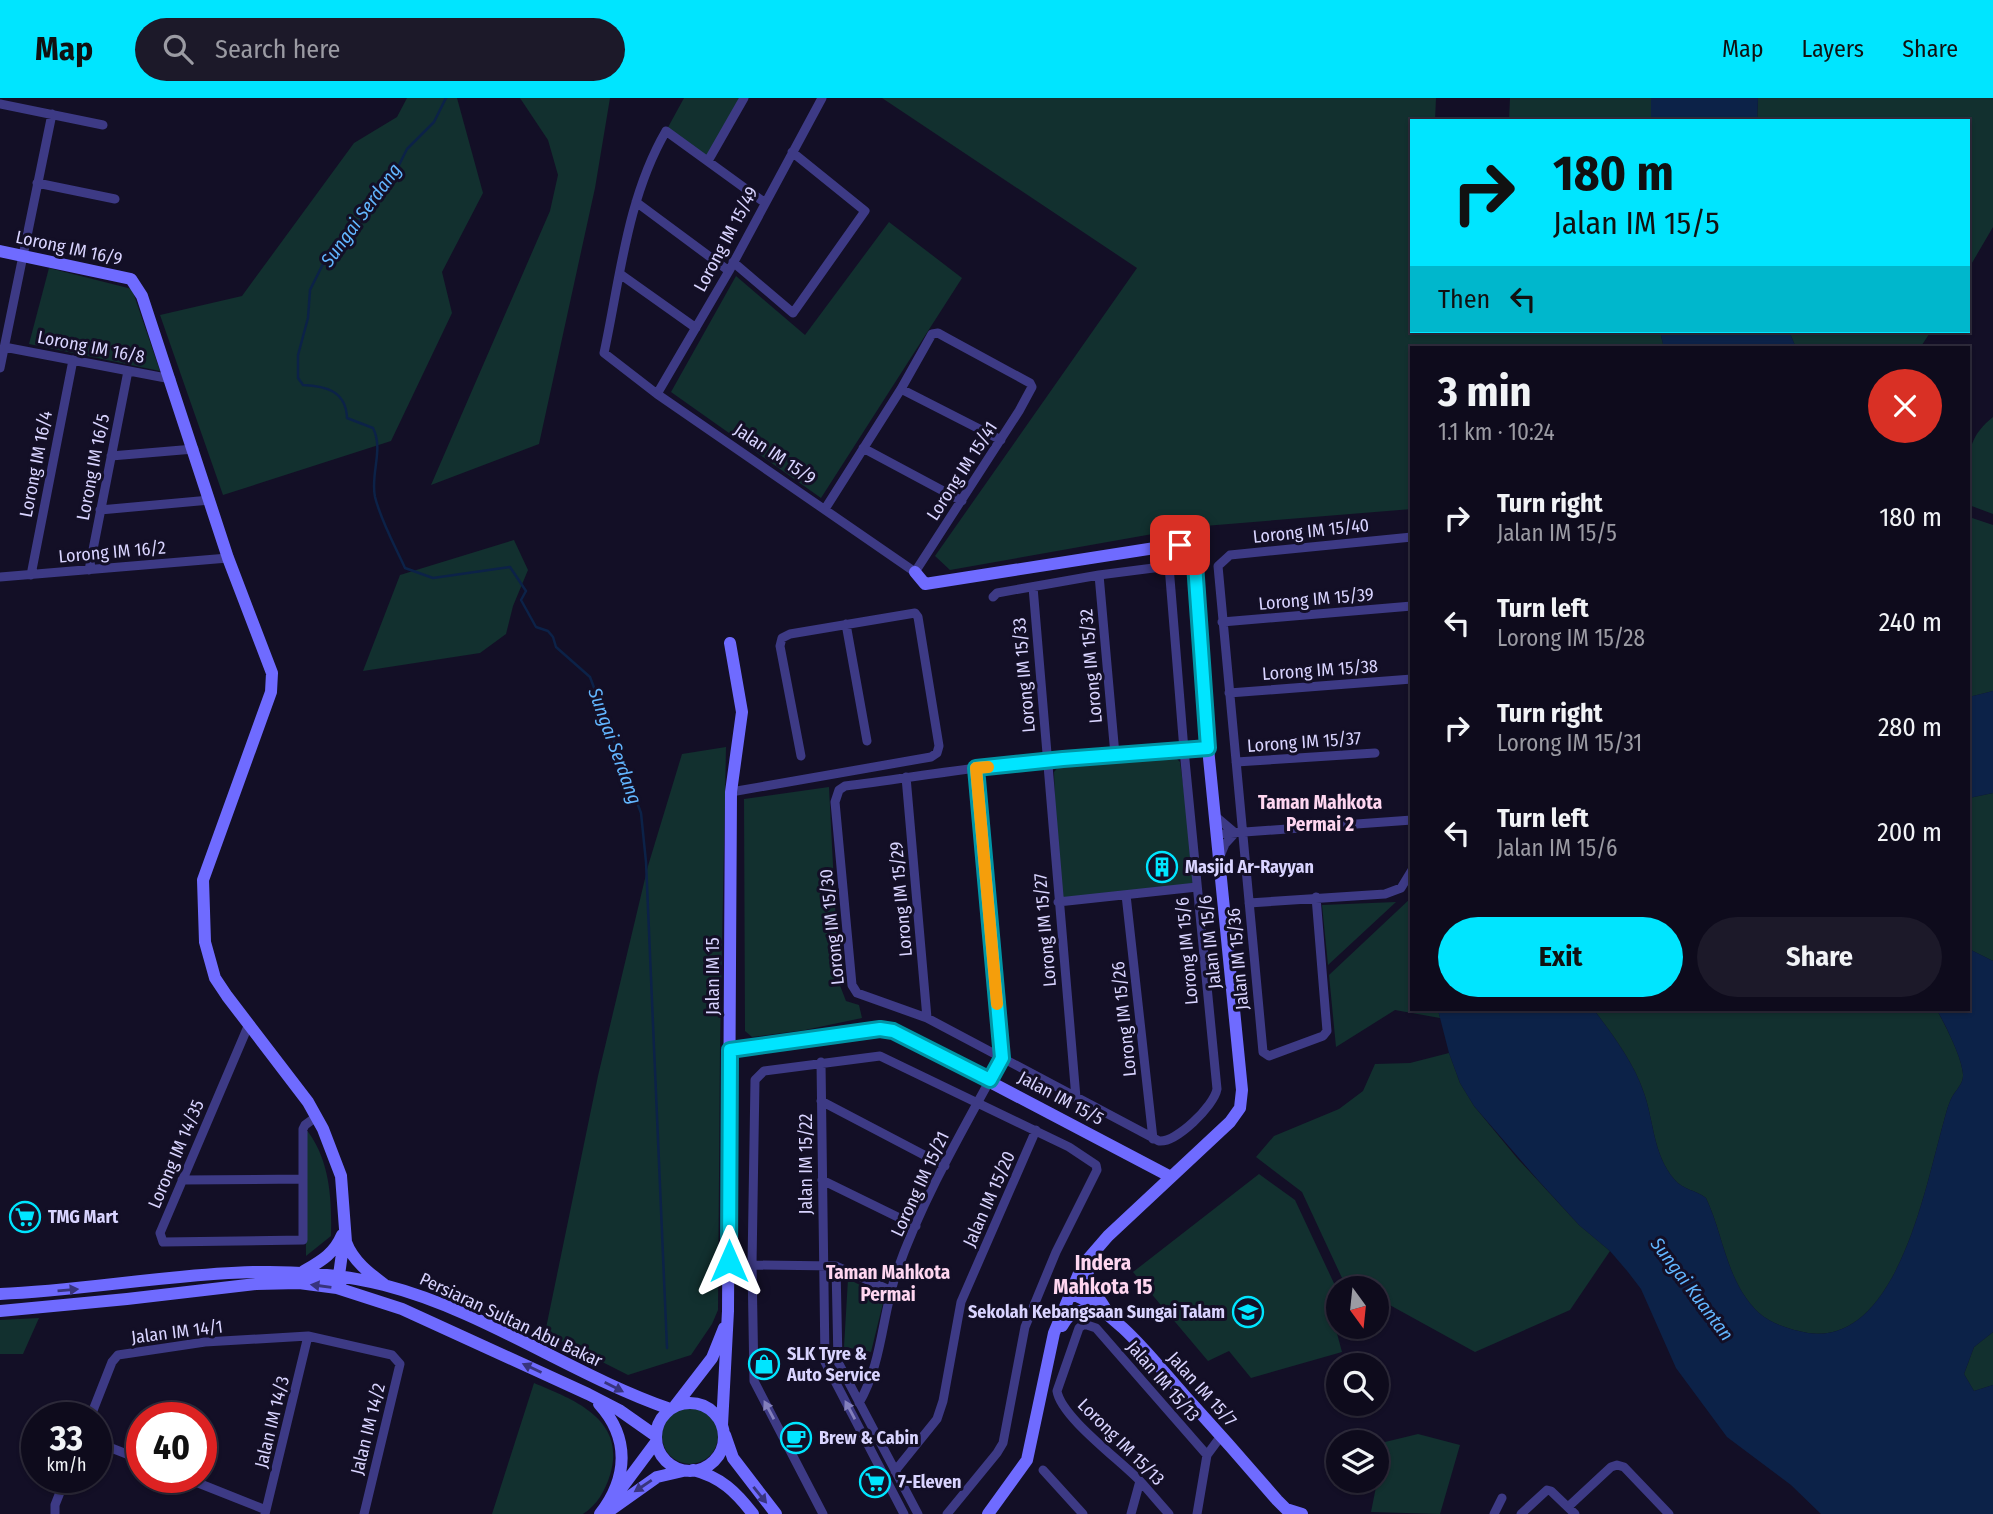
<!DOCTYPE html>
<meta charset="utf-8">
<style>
body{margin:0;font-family:"Fira Sans Condensed",sans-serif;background:#1c1929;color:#f1f3f6;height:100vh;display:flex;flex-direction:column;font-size:26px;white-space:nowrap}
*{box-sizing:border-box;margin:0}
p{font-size:23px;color:#9b9ba3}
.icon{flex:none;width:38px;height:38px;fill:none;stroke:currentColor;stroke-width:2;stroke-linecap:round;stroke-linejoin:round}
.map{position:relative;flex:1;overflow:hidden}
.sheet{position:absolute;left:1410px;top:248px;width:560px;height:665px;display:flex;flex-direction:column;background:#0e0b1c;border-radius:0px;box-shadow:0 2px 5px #0004,0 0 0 2px #2e2b3b}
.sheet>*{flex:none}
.top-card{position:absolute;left:1410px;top:21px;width:560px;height:214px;border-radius:0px;box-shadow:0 2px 5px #0004,0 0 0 2px #2e2b3b;background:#00e5ff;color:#111;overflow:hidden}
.needle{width:46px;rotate:165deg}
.controls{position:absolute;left:1326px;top:1178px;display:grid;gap:14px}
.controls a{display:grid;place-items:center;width:63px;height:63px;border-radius:50%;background:#0e0b1c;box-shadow:0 2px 5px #0004,0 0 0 2px #2e2b3b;font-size:35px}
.speed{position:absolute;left:21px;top:1304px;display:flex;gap:14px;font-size:35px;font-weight:700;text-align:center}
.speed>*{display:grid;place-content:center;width:91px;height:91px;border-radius:50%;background:#0e0b1c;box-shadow:0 2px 5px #0004,0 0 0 2px #2e2b3b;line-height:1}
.speed small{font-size:18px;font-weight:400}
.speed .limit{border:10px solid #d22;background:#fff;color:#111}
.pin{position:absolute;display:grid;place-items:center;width:60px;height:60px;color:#fff;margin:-30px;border-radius:14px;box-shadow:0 4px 10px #0006}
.me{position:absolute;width:77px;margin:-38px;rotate:0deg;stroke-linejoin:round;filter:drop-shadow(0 0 5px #0008)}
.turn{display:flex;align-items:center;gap:24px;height:147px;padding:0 28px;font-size:32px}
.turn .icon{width:91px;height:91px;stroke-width:2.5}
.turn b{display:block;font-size:49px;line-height:60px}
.then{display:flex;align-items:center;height:66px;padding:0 28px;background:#0003;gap:14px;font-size:26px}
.round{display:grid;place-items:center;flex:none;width:74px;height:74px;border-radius:37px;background:#1c1929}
.head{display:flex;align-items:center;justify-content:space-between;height:119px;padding:0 28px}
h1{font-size:42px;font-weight:700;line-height:52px}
.cta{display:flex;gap:14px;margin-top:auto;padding:14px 28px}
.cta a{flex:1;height:80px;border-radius:42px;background:#00e5ff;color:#111;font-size:28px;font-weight:700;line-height:80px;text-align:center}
.cta a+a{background:#1c1929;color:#f1f3f6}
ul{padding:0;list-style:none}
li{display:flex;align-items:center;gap:21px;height:105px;padding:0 28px}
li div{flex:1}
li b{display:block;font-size:26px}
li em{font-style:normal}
header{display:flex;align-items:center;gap:42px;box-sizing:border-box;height:98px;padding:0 35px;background:#00e5ff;color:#111}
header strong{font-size:33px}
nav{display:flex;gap:38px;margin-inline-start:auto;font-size:24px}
.search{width:490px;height:63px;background:#1c1929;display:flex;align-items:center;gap:18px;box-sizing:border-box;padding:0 24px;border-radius:38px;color:#9b9ba3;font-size:26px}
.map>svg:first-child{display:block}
.green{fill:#12302f}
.water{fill:#0c2248}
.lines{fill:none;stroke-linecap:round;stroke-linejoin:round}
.stream{stroke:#0c2248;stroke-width:2.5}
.street{stroke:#3d3a85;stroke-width:9}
.secondary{stroke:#6f6bff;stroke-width:12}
.oneway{fill:#38347d}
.oneway2{fill:#837fbc}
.route-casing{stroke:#0095a6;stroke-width:18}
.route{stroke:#00e5ff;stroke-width:12}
.slow{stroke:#f59e0b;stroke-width:12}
.labels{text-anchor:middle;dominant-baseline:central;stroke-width:6;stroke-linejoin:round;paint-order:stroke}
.street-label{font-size:18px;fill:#d9d4ff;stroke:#130f26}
.poi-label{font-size:18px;font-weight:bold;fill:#d9d4ff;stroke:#130f26;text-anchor:start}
.water-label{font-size:19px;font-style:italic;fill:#62b6ff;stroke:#130f26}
.neighbourhood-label{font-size:19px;font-weight:bold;fill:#ffd6f0;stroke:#130f26}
.quarter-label{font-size:21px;font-weight:bold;fill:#ffd6f0;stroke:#130f26}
</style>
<header>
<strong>Map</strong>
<div class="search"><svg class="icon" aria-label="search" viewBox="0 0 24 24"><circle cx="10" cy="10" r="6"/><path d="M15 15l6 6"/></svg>Search here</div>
<nav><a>Map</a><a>Layers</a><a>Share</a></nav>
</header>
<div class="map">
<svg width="1993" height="1416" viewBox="0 0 1993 1416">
<rect width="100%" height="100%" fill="#130f26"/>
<path class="green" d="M407 0H457L483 95 442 174 452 215 391 343 223 397 160 217 242 198 354 45 397 19Z
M520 0H610L595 90 539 346 431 387 550 113 558 77 548 42Z
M684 0H744L708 63 666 33Z
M882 0H1436L1435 23H1412V233H1660L1664 250H1412V411L1192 429 950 472 935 458 1137 170Z
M1510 0H1651V23H1509Z
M1758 0H1993V129L1969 170V23H1757Z
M889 124 962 180 821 400 671 294 736 178 805 237Z
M49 170 132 191 160 273 29 246Z
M1789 233H1931L1920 250H1796Z
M1993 319V416L1969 407C1969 370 1961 344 1993 319Z
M1969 419 1993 427V593L1969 599Z
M514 442 528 472 513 508 506 536 480 555 363 573 400 477Z
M726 649 720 948 718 1212 712 1226 691 1257 628 1277 545 1235 598 978 648 768 682 656Z
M1175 659 1180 664 1197 789 1058 804 1054 674 1059 668Z
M829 689 839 885 846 903 859 907 862 920 805 932 752 939 745 933 744 701Z
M1993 695V863L1969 851V700Z
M1412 799V912H1438L1440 920 1395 912 1336 949 1329 877Z
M1396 804 1328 867 1322 807Z
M1594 912H1937C1945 927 1962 959 1963 976 1964 985 1956 992 1952 999 1947 1009 1945 1020 1942 1030 1925 1091 1896 1248 1808 1235 1792 1232 1771 1226 1759 1215 1726 1184 1724 1138 1706 1100 1696 1092 1683 1092 1674 1081 1653 1056 1654 1024 1644 995 1634 965 1613 937 1594 912Z
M1449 955 1460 985 1474 1008 1517 1060 1579 1127 1610 1153 1570 1212 1475 1254 1377 1200V1190H1360L1342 1180 1302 1094 1256 1059 1274 1038 1339 1011 1363 993 1375 966 1410 965Z
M305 1030C330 1060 332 1101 331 1138L306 1158Z
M1259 1076 1295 1102 1339 1196V1199L1328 1202 1342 1254 1251 1280 1229 1253 1208 1263 1133 1174Z
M848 1181 880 1197 883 1205 871 1254 844 1249Z
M39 1220 23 1256H0V1222Z
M1993 1234V1287L1974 1293 1964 1276 1974 1249Z
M534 1285C575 1302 627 1322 610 1377 605 1393 597 1407 583 1416H492Z
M662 1338a28 28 0 1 1 56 0a28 28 0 1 1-56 0Z
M1418 1336 1460 1347 1440 1416 1371 1414 1385 1344Z"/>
<path class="water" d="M1651 0H1758L1757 23H1651Z
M1660 233H1789L1796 250H1664Z
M1993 593V695L1969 700V599Z
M1969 851 1993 863V1234L1974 1249 1964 1276 1974 1293 1993 1287V1416H1821L1791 1387 1727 1339 1676 1270 1641 1191 1628 1174 1610 1153 1579 1127 1537 1081 1474 1008 1460 985 1449 955 1438 912H1594C1613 937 1634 965 1644 995 1654 1024 1653 1056 1674 1081 1683 1092 1696 1092 1706 1100 1724 1138 1726 1184 1759 1215 1771 1226 1792 1232 1808 1235 1896 1248 1925 1091 1942 1030 1945 1020 1947 1009 1952 999 1956 992 1964 985 1963 976 1962 960 1945 926 1937 912H1969Z"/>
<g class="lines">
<path class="stream" d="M446 0 434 24 407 51 390 85 322 168 310 192 308 220 298 257V280L303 287C326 288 346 293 347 320L373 330C384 352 370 376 375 399 381 423 395 448 405 470L433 480 510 469 526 493 521 502 536 529 548 533 553 539 556 549 590 579 641 715 646 764 667 1250"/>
<path class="street" d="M0 6 103 27
M708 63 744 0
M37 85 115 101
M636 104 729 173
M764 104 666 33C627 100 620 181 604 255L657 296 915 474 1019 313 1032 289 1030 285 947 240 938 235 932 236 901 291 825 411
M733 164 793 215 865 113 792 54
M620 176 696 230
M4 249 171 281
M0 270 52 16
M901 291 1001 342
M657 296 729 173 822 0
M863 350 962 403
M111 358 194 351
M100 412 210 402
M89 472 128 273
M31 477 73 262
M1099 477 1115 657
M0 479 228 460
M1033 489 1076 1000
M993 499 997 495 1099 477 1169 468 1184 652 1217 991C1214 1008 1176 1045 1159 1043L927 920 857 895 852 887 835 704 839 692 845 688C900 681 955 672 1010 666 1076 658 1142 654 1208 650
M1222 524 1412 508
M846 526 867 643
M1229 595 1412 581
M1236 664 1375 655
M976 670 1002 960
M906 679 927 920
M731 694 931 659 937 655 939 648 918 519 915 515 790 536 782 540 780 548 801 658
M1215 718 1235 735 1225 746 1220 758
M1217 736 1412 722
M1126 797 1153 1041
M1316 799 1327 933 1323 938 1269 958 1263 954 1218 468 1230 457 1412 439
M1058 804 1197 789
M1249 805 1385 796 1401 790 1412 772
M249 926 160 1135 163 1144 303 1142V1031L305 1027 316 1019
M821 964 825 1264 904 1416
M821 1003 945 1068
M182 1082 303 1081
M822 1082 916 1128
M752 1167 836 1168 892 1193
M836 1168 838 1264 918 1416
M859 1305C882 1266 882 1218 896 1176 922 1101 964 1030 1002 960
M90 1320 112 1264 118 1257 205 1244 308 1238 392 1257 400 1266 364 1416
M96 1344 142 1362
M1043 1372 1083 1416
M895 1373 937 1321 943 1303 961 1204 1036 1032
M183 1379 266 1412
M1568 1409 1611 1369 1617 1367 1624 1369 1669 1416
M55 1416V1407L66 1379
M265 1416 308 1238
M823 1416 754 1283 752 1167 755 982 764 973 880 958 1069 1049 1096 1067 1097 1072 1056 1154 1025 1229 1003 1345 997 1355 947 1416
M1131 1416 1140 1383
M1169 1416C1159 1405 1150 1394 1140 1383 1120 1362 1061 1319 1057 1293L1079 1230 1084 1226 1096 1230 1207 1357
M1197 1416 1207 1357 1221 1338
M1494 1416 1502 1400
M1521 1416 1547 1392 1551 1393 1575 1416"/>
<path class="secondary" d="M0 153 131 181 142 198 228 460 272 575 271 594 203 782 205 844 215 880 227 898 308 1004 323 1031 341 1078 346 1144C353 1163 369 1175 385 1187
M915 474 925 486 1174 447C1187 448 1192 454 1195 466L1208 650 1242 992 1240 1010 1230 1024 1108 1138 1082 1168 1054 1235 1027 1362 988 1416
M730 952 871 931 893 933 1171 1079
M1090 1164C1082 1182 1096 1195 1105 1210
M304 1173C321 1163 334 1156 342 1137
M342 1182 339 1177 344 1141
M1070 1195C1118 1214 1151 1260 1185 1298 1216 1332 1247 1367 1277 1402L1286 1411 1302 1416
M0 1196C125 1191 262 1155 384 1187 485 1213 572 1277 670 1311
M0 1213 127 1201 256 1186 299 1185 337 1190 402 1211 588 1296 619 1312 656 1338
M1062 1228C1072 1210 1084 1210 1102 1216
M656 1339a34 34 0 1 1 68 0a34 34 0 1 1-68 0Z
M599 1306C630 1340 628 1380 600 1416
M675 1308 712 1260 724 1230
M722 1327 728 1213 731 694 742 614 730 545
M725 1337 733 1360 776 1416
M693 1372C721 1379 736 1394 753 1416
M618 1395 656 1344
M605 1416 657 1379 683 1373"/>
</g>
<defs><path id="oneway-solid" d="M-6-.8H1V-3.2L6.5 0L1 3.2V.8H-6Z" transform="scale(1.75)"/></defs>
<g class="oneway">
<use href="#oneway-solid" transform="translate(321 1188) rotate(-172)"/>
<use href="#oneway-solid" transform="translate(68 1192) rotate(-5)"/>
<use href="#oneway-solid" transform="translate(532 1270) rotate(-155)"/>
<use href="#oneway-solid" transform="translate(614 1289) rotate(27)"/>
<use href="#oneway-solid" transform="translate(643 1388) rotate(146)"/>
<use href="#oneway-solid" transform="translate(760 1397) rotate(51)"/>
</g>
<g class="oneway2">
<use href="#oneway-solid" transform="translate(769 1312) rotate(-118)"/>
<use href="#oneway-solid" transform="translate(850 1312) rotate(-118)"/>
</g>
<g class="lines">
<g class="route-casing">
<path id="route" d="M729 1163 730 952 880 931 893 933 990 982 1002 960 976 670 1063 661 1208 650 1195 466 1189 452 1180 447"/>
</g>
<use href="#route" class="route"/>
<path class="slow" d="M988 669 976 670 997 906"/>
</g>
<defs>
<g id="building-ring" transform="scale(1.575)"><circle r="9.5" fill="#130f26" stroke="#00e5ff" stroke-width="1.5"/><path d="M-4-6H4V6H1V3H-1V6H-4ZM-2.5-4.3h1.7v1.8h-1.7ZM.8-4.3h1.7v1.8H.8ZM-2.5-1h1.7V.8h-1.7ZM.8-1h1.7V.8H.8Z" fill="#00e5ff"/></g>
<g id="supermarket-ring" transform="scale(1.575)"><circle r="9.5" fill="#130f26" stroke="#00e5ff" stroke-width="1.5"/><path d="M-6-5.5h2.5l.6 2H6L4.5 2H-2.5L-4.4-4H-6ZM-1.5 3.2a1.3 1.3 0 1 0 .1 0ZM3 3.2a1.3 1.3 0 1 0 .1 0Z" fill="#00e5ff"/></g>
<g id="school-ring" transform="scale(1.575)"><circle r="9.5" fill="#130f26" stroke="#00e5ff" stroke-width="1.5"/><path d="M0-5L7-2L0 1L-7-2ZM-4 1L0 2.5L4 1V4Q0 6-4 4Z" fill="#00e5ff"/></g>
<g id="shop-ring" transform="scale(1.575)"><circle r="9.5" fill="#130f26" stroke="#00e5ff" stroke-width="1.5"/><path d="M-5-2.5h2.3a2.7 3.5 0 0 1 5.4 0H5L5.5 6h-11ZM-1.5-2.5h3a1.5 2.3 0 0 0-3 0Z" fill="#00e5ff"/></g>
<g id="cafe-ring" transform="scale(1.575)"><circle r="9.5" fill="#130f26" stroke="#00e5ff" stroke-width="1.5"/><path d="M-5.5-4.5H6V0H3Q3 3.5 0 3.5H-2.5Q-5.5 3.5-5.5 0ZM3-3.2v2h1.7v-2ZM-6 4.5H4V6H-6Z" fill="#00e5ff"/></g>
</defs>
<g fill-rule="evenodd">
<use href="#building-ring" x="1162" y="769"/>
<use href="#supermarket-ring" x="25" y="1119"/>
<use href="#school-ring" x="1248" y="1214"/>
<use href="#shop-ring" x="764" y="1266"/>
<use href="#cafe-ring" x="796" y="1340"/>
<use href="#supermarket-ring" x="875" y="1384"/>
</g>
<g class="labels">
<g class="street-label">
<text transform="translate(726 141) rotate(-62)">Lorong IM 15/49</text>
<text transform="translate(69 150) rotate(12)">Lorong IM 16/9</text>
<text transform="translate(91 249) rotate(11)">Lorong IM 16/8</text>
<text transform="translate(775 356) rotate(34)">Jalan IM 15/9</text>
<text transform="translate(36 366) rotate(-79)">Lorong IM 16/4</text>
<text transform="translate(93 369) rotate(-79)">Lorong IM 16/5</text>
<text transform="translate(962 373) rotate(-57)">Lorong IM 15/41</text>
<text transform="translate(1311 433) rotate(-6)">Lorong IM 15/40</text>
<text transform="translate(112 454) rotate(-5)">Lorong IM 16/2</text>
<text transform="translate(1316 501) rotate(-5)">Lorong IM 15/39</text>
<text transform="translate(1091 568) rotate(-95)">Lorong IM 15/32</text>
<text transform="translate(1320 572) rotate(-4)">Lorong IM 15/38</text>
<text transform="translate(1024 577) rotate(-95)">Lorong IM 15/33</text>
<text transform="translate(1304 644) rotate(-4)">Lorong IM 15/37</text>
<text transform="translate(901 801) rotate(-95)">Lorong IM 15/29</text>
<text transform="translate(832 829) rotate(-96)">Lorong IM 15/30</text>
<text transform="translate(1045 832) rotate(-95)">Lorong IM 15/27</text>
<text transform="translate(1210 844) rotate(-96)">Jalan IM 15/6</text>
<text transform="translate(1187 853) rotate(-95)">Lorong IM 15/6</text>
<text transform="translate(1238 861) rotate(-95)">Jalan IM 15/36</text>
<text transform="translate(713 878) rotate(-90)">Jalan IM 15</text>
<text transform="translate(1124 921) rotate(-96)">Lorong IM 15/26</text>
<text transform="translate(1061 1000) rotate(28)">Jalan IM 15/5</text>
<text transform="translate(176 1056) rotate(-67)">Lorong IM 14/35</text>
<text transform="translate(806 1066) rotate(-90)">Jalan IM 15/22</text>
<text transform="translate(920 1086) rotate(-65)">Lorong IM 15/21</text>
<text transform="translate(989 1101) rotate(-66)">Jalan IM 15/20</text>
<text transform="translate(511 1222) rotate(25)">Persiaran Sultan Abu Bakar</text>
<text transform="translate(177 1234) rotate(-7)">Jalan IM 14/1</text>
<text transform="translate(1163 1283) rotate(49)">Jalan IM 15/13</text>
<text transform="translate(1202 1291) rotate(48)">Jalan IM 15/7</text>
<text transform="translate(272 1324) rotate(-76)">Jalan IM 14/3</text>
<text transform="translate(368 1331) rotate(-76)">Jalan IM 14/2</text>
<text transform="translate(1121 1344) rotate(45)">Lorong IM 15/13</text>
</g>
<g class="poi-label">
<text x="1185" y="769">Masjid Ar-Rayyan</text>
<text x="48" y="1119">TMG Mart</text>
<text x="1225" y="1214" text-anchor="end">Sekolah Kebangsaan Sungai Talam</text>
<text x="787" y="1256">SLK Tyre &amp;<tspan x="787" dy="21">Auto Service</tspan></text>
<text x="819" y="1340">Brew &amp; Cabin</text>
<text x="898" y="1384">7-Eleven</text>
</g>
<g class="water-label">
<text transform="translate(361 117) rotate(-54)">Sungai Serdang</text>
<text transform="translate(615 648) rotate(70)">Sungai Serdang</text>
<text transform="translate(1692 1191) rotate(53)">Sungai Kuantan</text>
</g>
<g class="neighbourhood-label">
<text x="1320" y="704">Taman Mahkota<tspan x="1320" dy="22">Permai 2</tspan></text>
<text x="888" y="1174">Taman Mahkota<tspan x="888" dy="22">Permai</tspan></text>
</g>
<g class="quarter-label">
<text x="1103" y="1165">Indera<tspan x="1103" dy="24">Mahkota 15</tspan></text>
</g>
</g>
</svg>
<div class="controls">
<a><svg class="needle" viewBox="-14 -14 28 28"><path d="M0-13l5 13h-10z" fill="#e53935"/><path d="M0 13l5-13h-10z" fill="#9b9ba3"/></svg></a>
<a><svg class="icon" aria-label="search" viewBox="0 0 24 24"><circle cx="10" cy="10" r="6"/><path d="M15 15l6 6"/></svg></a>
<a><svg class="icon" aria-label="layers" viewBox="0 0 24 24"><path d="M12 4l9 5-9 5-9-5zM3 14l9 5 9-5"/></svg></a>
</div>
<div class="speed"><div>33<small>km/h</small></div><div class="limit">40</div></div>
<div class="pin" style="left:1180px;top:447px;background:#d93025"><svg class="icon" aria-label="arrive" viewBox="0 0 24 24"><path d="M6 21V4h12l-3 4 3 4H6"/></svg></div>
<svg class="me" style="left:729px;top:1163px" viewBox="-20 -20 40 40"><path d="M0-17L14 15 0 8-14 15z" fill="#00e5ff" stroke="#fff" stroke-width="4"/></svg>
<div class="top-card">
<div class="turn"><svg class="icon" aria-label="right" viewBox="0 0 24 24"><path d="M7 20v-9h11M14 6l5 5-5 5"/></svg><div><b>180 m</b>Jalan IM 15/5</div></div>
<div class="then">Then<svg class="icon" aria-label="left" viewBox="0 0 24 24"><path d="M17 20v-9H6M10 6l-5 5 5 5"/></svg></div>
</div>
<section class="sheet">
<div class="head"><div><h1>3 min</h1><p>1.1 km · 10:24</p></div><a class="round" style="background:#d93025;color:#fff"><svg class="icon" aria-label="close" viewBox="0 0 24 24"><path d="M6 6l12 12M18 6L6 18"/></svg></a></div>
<ul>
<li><svg class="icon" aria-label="right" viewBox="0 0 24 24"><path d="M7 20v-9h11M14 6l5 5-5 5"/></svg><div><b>Turn right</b><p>Jalan IM 15/5</p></div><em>180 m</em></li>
<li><svg class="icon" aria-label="left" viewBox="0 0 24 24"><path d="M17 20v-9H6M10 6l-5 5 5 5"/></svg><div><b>Turn left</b><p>Lorong IM 15/28</p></div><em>240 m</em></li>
<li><svg class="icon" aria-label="right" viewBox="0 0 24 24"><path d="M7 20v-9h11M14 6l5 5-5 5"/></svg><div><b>Turn right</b><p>Lorong IM 15/31</p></div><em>280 m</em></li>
<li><svg class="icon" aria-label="left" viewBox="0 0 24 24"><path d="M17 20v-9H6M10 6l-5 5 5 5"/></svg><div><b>Turn left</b><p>Jalan IM 15/6</p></div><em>200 m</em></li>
</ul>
<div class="cta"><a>Exit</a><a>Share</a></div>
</section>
</div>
